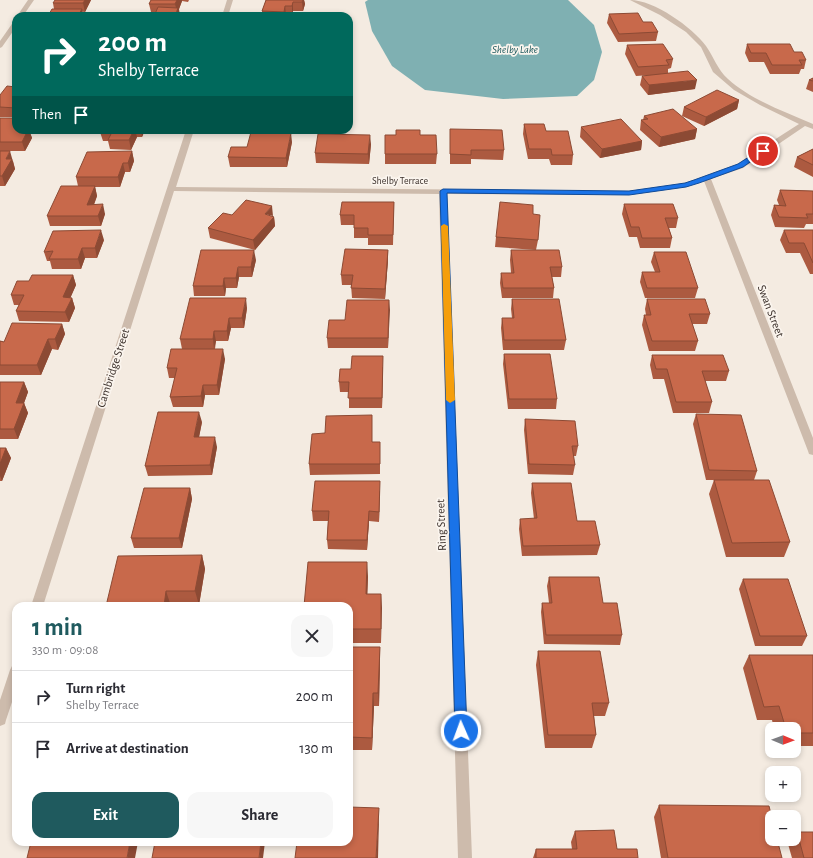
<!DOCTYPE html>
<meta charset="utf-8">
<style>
body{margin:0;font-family:"Alegreya Sans",sans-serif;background:#f7f7f7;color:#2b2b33;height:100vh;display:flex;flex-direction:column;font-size:15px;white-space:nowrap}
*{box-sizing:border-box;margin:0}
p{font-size:13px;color:#7c7c81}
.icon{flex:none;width:22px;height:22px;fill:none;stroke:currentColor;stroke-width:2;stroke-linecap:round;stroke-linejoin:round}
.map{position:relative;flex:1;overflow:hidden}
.drawer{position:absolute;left:12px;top:602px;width:341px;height:244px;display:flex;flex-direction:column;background:#fff;border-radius:12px;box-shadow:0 2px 6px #0003}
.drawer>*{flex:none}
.hud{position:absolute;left:12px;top:12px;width:341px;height:122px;border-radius:12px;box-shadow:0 2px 6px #0003;background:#00695c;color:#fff;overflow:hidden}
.needle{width:26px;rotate:91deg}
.buttons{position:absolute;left:765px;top:722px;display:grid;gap:8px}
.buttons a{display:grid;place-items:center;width:36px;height:36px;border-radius:8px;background:#fff;box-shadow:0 2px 6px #0003;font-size:20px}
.pin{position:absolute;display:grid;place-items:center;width:34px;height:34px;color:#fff;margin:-17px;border:2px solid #fff;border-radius:50%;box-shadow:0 1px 4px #0007}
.me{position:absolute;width:44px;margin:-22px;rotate:358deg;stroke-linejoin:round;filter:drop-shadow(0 0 3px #0008)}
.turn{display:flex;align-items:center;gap:14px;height:84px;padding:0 20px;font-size:18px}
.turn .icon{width:52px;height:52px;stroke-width:2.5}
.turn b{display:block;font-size:28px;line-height:34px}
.then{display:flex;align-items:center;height:38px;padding:0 20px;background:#0003;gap:8px;font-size:15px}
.round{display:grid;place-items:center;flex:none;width:42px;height:42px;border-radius:12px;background:#f7f7f7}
.overview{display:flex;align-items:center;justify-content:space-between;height:68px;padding:0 20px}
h1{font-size:24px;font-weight:700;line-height:30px;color:#1f5a5e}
.primary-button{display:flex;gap:8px;margin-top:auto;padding:8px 20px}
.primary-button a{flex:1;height:46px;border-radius:12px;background:#1f5a5e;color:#fff;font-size:16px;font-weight:700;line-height:46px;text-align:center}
.primary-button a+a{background:#f7f7f7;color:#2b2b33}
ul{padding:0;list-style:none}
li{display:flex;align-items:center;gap:12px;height:52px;padding:0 20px;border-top:1px solid #e1e1e2}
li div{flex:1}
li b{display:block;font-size:15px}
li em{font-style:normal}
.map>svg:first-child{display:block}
.water{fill:#7fb0b2}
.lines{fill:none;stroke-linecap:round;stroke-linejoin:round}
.street{fill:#cdbbac;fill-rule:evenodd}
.wall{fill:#ac5a40}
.shaded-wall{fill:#8c4a34}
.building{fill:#c8694b;stroke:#8c4a34}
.route{fill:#1a73e8;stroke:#114b97}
.slow{fill:#f59e0b}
.labels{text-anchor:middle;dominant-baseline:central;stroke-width:3.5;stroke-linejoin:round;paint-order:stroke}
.far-street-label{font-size:10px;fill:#3b302b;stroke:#fbf5ee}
.far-water-label{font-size:11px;font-style:italic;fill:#1f5a5e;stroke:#fbf5ee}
.street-label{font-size:12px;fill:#3b302b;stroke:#fbf5ee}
</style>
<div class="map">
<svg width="813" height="858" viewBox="0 0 813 858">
<rect width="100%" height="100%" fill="#f4ebe1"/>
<path class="water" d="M368 0H568L594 25 602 52 594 80 577 96 503 99 425 90 392 66 372 31 365 2Z"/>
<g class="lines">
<path class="street" d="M28 0H34L23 16H17Z
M227 0H233L228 16H222Z
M630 0C654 0 692 27 706 46 714 57 717 69 728 79 751 100 785 112 813 124V129L805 126 743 168 711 179 813 438V455L809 454 808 451 704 181 686 187 629 195 447 194 472 858H458L439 194 174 191 43 606H31L186 130H194L176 187 629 191 685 183 737 164 799 124 760 105 734 90 713 72 701 47 686 32 660 15Z
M16 20V27L2 47 0 48V41L14 21Z
M16 664V690L6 720 5 724 0 726V700L10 670 12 666Z"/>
</g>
<path class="wall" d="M91 0 85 12 54 9 53 3Z
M151 0H189L188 2 182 1 179 9 155 14 156 12H151L149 4Z
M266 0H304L305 4 303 11H293L292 14H286V16H262V11Z
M609 14 658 32 656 41 618 42 607 23Z
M747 44 794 52 806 60 804 69H801L799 74H770L764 62H749L745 53Z
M627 45 673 59 671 68 668 69V73L695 89 648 95 640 85 642 76 651 75 636 76 625 54Z
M16 74V86L14 78Z
M813 78V92L806 89 809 80Z
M16 87V117H0V95Z
M739 100 737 109 704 126 682 116 684 107Z
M644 116 697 129 695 139 659 147 640 130 641 120H643Z
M0 118 16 130H29L32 138 25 151H0Z
M524 124 546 131 573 155 572 165H551L549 159H528L523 134Z
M581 127 642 141 641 150 600 158 580 137Z
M450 129 504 150 503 160 471 159V164H450Z
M101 130H145L142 137H137L131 150 110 149 108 141H103L100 132Z
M233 130H274L233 131Z
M396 135H420L437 154 436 164H385V154Z
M292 142 287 167H230L228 157Z
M371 144 369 164 316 163 315 153Z
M813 149V177L794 167 797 157Z
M0 151 13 161 15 169 5 186H0Z
M132 151 134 161 130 172H125L120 187H95L97 196 94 205 105 214 101 226H50L47 216 78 186 76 177Z
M780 190 813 191V224H806L804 228 775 227 771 215 774 205H779L777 200Z
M394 202 393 245H368V238H354V225H341L340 215Z
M624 204 678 218 676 228H669L672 238 670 248H640L637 237H629L622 214Z
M533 214 538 240 536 250 495 247 496 237Z
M232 215 274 217 275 226 255 250 210 238 208 228Z
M784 230H813V274H810L800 253H786L780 240Z
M104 240 97 258H85L81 269H52L50 261H47L44 252Z
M388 250V260L385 299 352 298 351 285H342L341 275Z
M511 250 562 267 561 277H552L554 288 553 298H502L500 283 501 273H511L510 260Z
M654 252 698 288 695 298H645L640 282 642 272H655L651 262Z
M256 260 252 277H239L237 288H226L225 296H194L193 286Z
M73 275 76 285 70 298H72L75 308 69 322 19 321 16 311 19 305H14L11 295 29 281Z
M512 299 566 340 564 350H503L501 328 502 318H512L511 309Z
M647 299 710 314 707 324H692L698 341 695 351H649L642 325 644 315H646L645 309Z
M389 300 388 348H328L327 338 345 320Z
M247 308 244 328H231L228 341H216L215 349 225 359 219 395H205L203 407H173L170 397 175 378H169L167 368 182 349 180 339Z
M62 324 65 334 58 350 52 349 41 375H0V341L4 342Z
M504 354 557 399 556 409H508L503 364Z
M652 355 729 371 726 381H705L712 402 709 413H673L664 379H653L650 365Z
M383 367 382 408H349V392H340L339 382 351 369Z
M0 382H24L28 392 24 403 28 413 18 439H0Z
M696 414 757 471 754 480 790 542 784 557H726L709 494 714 480H706L693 424Z
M372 415V442H380V474L310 475 309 464 325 433Z
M525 419 578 446 576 456H573L575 465 573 475 528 474 524 430Z
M202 422 199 437 217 447 212 475 148 476 145 466Z
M0 448H6L11 458 2 481H0Z
M532 483 600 545 597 555 522 556 519 529 520 519H534L531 493Z
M190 488 192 499 182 548H134L131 538Z
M380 491 379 522 369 521 367 550 328 549 327 540 328 521H313L312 511Z
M202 555 205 569 199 605 106 606Z
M368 576 367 594H381V643H349V606Z
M549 577 603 603 622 635 620 645 544 644 541 612 542 603H549L547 586Z
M743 579 807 636 802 646H755L739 589Z
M349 647H380V660L379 706H374L372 750H349Z
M538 651 609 703 605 716H594L596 735 592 748H545L536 665Z
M749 655H813V746H794V729H774L772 720H757L743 668Z
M659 805 782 858H661L654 817Z
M575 831 638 858H533L536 849H572L571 842Z
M797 832 813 858H792L788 844 792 839H794V836Z"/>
<path class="shaded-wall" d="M85 0H91L85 12 83 3Z
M177 0H182V1L179 9 180 16H175L177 12 175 4Z
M303 0H304L305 4 303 11 302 2Z
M293 2V11L292 14V6Z
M285 6 286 14V16H284V12Z
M82 9 83 16H78Z
M697 80 695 89 648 95 649 85Z
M739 100 737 109 704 126 706 117Z
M697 129 695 139 659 147 661 137Z
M28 130H29L32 138 25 151 22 142Z
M134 130H135L137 137 131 150 129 140Z
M141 130H145L142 137Z
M291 133 292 142 287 167 286 158Z
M370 135 371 144 369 164 368 154Z
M642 141 641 150 600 158 602 149Z
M10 151 15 169 5 186 2 176 6 159Z
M132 151 134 161 130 172 128 163Z
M123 163 125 172 120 187 118 177Z
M95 186 97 196 90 214 87 205Z
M103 204 105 214 101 226 98 216Z
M272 206 273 216 265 214Z
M274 217 275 226 255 250 253 240Z
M101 230 104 240 97 258 95 248Z
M82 248 85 258 81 269 78 259Z
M254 250 256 260 252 277 251 267Z
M388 250V260L385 299V289Z
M238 267 239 277 237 288 236 278Z
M73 275 76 285 66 308 63 297Z
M224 278 226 288 225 296 223 286Z
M72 298 75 308 69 322 65 312Z
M246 298 247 308 244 328 242 318Z
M389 300 390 310 388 348V338Z
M229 318 231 328 228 341 227 331Z
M62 324 65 334 58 350 55 339Z
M214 331 216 341 214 349 213 339Z
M48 339 52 349 41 375 37 365Z
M223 349 225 359 219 395 217 385Z
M383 356V367L382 408V398Z
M24 382 28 392 24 403 28 413 18 439 14 429 16 403Z
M203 385 205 395 203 407 201 396Z
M199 412 202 422 197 447 194 437Z
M215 437 217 447 212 475 210 465Z
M6 448 11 458 2 481 0 476V464Z
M380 481V491L379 522V512Z
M190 488 192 499 182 548 179 538Z
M369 511V521L367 550V540Z
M202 555 205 569 199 605 195 591Z
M367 562 368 576 367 608 366 594Z
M166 591 171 606H164Z
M381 594 382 608 381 643Z
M380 647V660L379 706 378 693Z
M373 693 374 706 372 750V738Z
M379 808V820L378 858H376Z
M130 842H138L135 858H127Z
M261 842H265L263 858H259Z"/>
<path class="building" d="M55 0H85L83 3H53Z
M151 0H177L175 4H149Z
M266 0H303L302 2H293L292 6H285L284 12 262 11Z
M158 7 178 8 175 16H147L148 14H155Z
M52 9H82L78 16H48Z
M638 13 643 22H652L658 32 619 34 609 14Z
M663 44 673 59 666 60 669 65 638 67 627 45Z
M747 44H790L794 52H802L806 60H799L802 65H772L766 53H751Z
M688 71 697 80 649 85 642 76Z
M813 78V81L809 80Z
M7 86 16 87V108L0 107V95Z
M717 90 739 100 706 117 684 107Z
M673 109 697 129 661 137 641 120 648 119 644 116Z
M0 118H16V130H28L22 142H0Z
M621 119 642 141 602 149 581 127Z
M524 124H544L546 131H568L573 155H552L551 149H529Z
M450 129 502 130 504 150H471V155L450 154Z
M101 130H134L129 140H108L112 132H100Z
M396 130H420V135H436L437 154H385V135H396Z
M251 132 291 133 286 158 228 157 231 147H247Z
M318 134 370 135 368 154 315 153Z
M813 149V165L797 157Z
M0 151H10L6 159H12L2 176H0Z
M132 151 128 163H123L118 177H76L87 152Z
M61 186H95L87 205 103 204 98 216H47Z
M780 190 813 191V214H806L808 218 779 217 774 205 786 206Z
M246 200 272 206 265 214 274 217 253 240 208 228 223 213 232 215Z
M342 202H394L393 235H368V228H354V215H340Z
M500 202 533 205V214L540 215 538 240 496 237Z
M624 204H673L678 218H665L672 238H642L639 227H631Z
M101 230 95 248H82L78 259H49L53 251 44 252 53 231Z
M784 230H813V263L804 243H789Z
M345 249 388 250 385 289 351 288 353 275H341Z
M201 250H254L251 267H238L236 278H224L223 286H193Z
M511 250H559L562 267H550L554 288H503L501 273H514Z
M654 252H686L698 288H647L642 272H660Z
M32 275H73L63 297 72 298 65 312 16 311 24 295H11L17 281H29Z
M190 298H246L242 318H229L227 331H214L213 339H180Z
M512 299H559L566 340H504L502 318H514Z
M647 299H705L710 314H689L698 341H652L644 315H651Z
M347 300H389L388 338H327L329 320H345Z
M12 323 62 324 55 339H48L37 365H0V341L4 342Z
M171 349H223L217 385H203L201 396 170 397 177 368H167Z
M504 354H550L557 399H509Z
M652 355H723L729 371H702L712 402H676L667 369H656Z
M352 356H383L382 398H348L349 382H339L340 369H351Z
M0 382H24L16 403H24L14 429H0Z
M158 412H199L194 437H215L210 465 145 466Z
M696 414 741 415 757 471 709 470Z
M372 415V442H380V464H309L312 434 325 433 326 416Z
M525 419 575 421 578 446H572L575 465 529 464Z
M0 448H6L0 464Z
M714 480H769L790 542 732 543Z
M315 481H380L379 512 369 511 367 540H327L329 511H312Z
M532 483H571L577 521H595L600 545 523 546 520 519 537 518Z
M144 488H190L179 538H131Z
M202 555 195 591H166L164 606H106L118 556Z
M308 562H367L366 594H381V629H349V606H304Z
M549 577H599L603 603H617L622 635H546L542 603H552Z
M743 579H788L807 636H760Z
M349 647H380L378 693H373L372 738 349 737Z
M538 651H600L609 703H592L596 735H548Z
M749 655H813V733H794V729H786L779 706 764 707Z
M659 805 769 806 772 818V839H777L782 858H668Z
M349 807 379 808 376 858H295L297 842H349Z
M614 830 617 849H637L638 858H536V849H577L575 831Z
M797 832H813V858H804Z
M31 842H130L127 858H27Z
M155 842H261L259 858H152Z"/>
<path class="route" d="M761 149 766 151 743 167 699 183 686 187 629 195 447 193 467 731 465 735 461 736 457 735 455 731 440 191 443 189 629 191 685 183 694 180 738 164Z"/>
<path class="slow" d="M444 224 448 226 455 400 450 403 446 400 441 226Z"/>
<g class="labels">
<g class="far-street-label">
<text x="400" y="181">Shelby Terrace</text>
</g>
<g class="far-water-label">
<text x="515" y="49">Shelby Lake</text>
</g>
<g class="street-label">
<text transform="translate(771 311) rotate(69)">Swan Street</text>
<text transform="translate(113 368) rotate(-72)">Cambridge Street</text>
<text transform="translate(441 525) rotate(-92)">Ring Street</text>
</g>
</g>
</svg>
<div class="buttons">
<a><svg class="needle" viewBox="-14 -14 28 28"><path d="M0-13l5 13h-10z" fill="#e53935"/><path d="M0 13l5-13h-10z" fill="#7c7c81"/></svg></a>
<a>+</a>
<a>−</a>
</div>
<div class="pin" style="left:763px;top:151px;background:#d93025"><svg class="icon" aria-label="arrive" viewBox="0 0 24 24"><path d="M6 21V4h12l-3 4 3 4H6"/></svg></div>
<svg class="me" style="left:461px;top:731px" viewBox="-20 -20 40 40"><circle r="17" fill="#1a73e8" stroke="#fff" stroke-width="3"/><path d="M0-11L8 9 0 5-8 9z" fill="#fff"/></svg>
<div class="hud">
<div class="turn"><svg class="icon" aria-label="right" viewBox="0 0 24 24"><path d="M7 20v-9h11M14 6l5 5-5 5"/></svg><div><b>200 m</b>Shelby Terrace</div></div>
<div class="then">Then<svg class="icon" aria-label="arrive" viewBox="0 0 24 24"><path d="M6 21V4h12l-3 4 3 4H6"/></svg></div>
</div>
<section class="drawer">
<div class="overview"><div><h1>1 min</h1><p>330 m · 09:08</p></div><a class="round"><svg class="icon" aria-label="close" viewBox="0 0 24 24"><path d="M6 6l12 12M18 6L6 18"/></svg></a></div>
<ul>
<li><svg class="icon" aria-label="right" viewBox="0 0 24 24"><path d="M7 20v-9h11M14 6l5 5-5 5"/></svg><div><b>Turn right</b><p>Shelby Terrace</p></div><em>200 m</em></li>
<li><svg class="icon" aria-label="arrive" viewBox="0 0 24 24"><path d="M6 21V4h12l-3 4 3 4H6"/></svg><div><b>Arrive at destination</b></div><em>130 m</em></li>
</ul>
<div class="primary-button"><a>Exit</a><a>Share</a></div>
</section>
</div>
